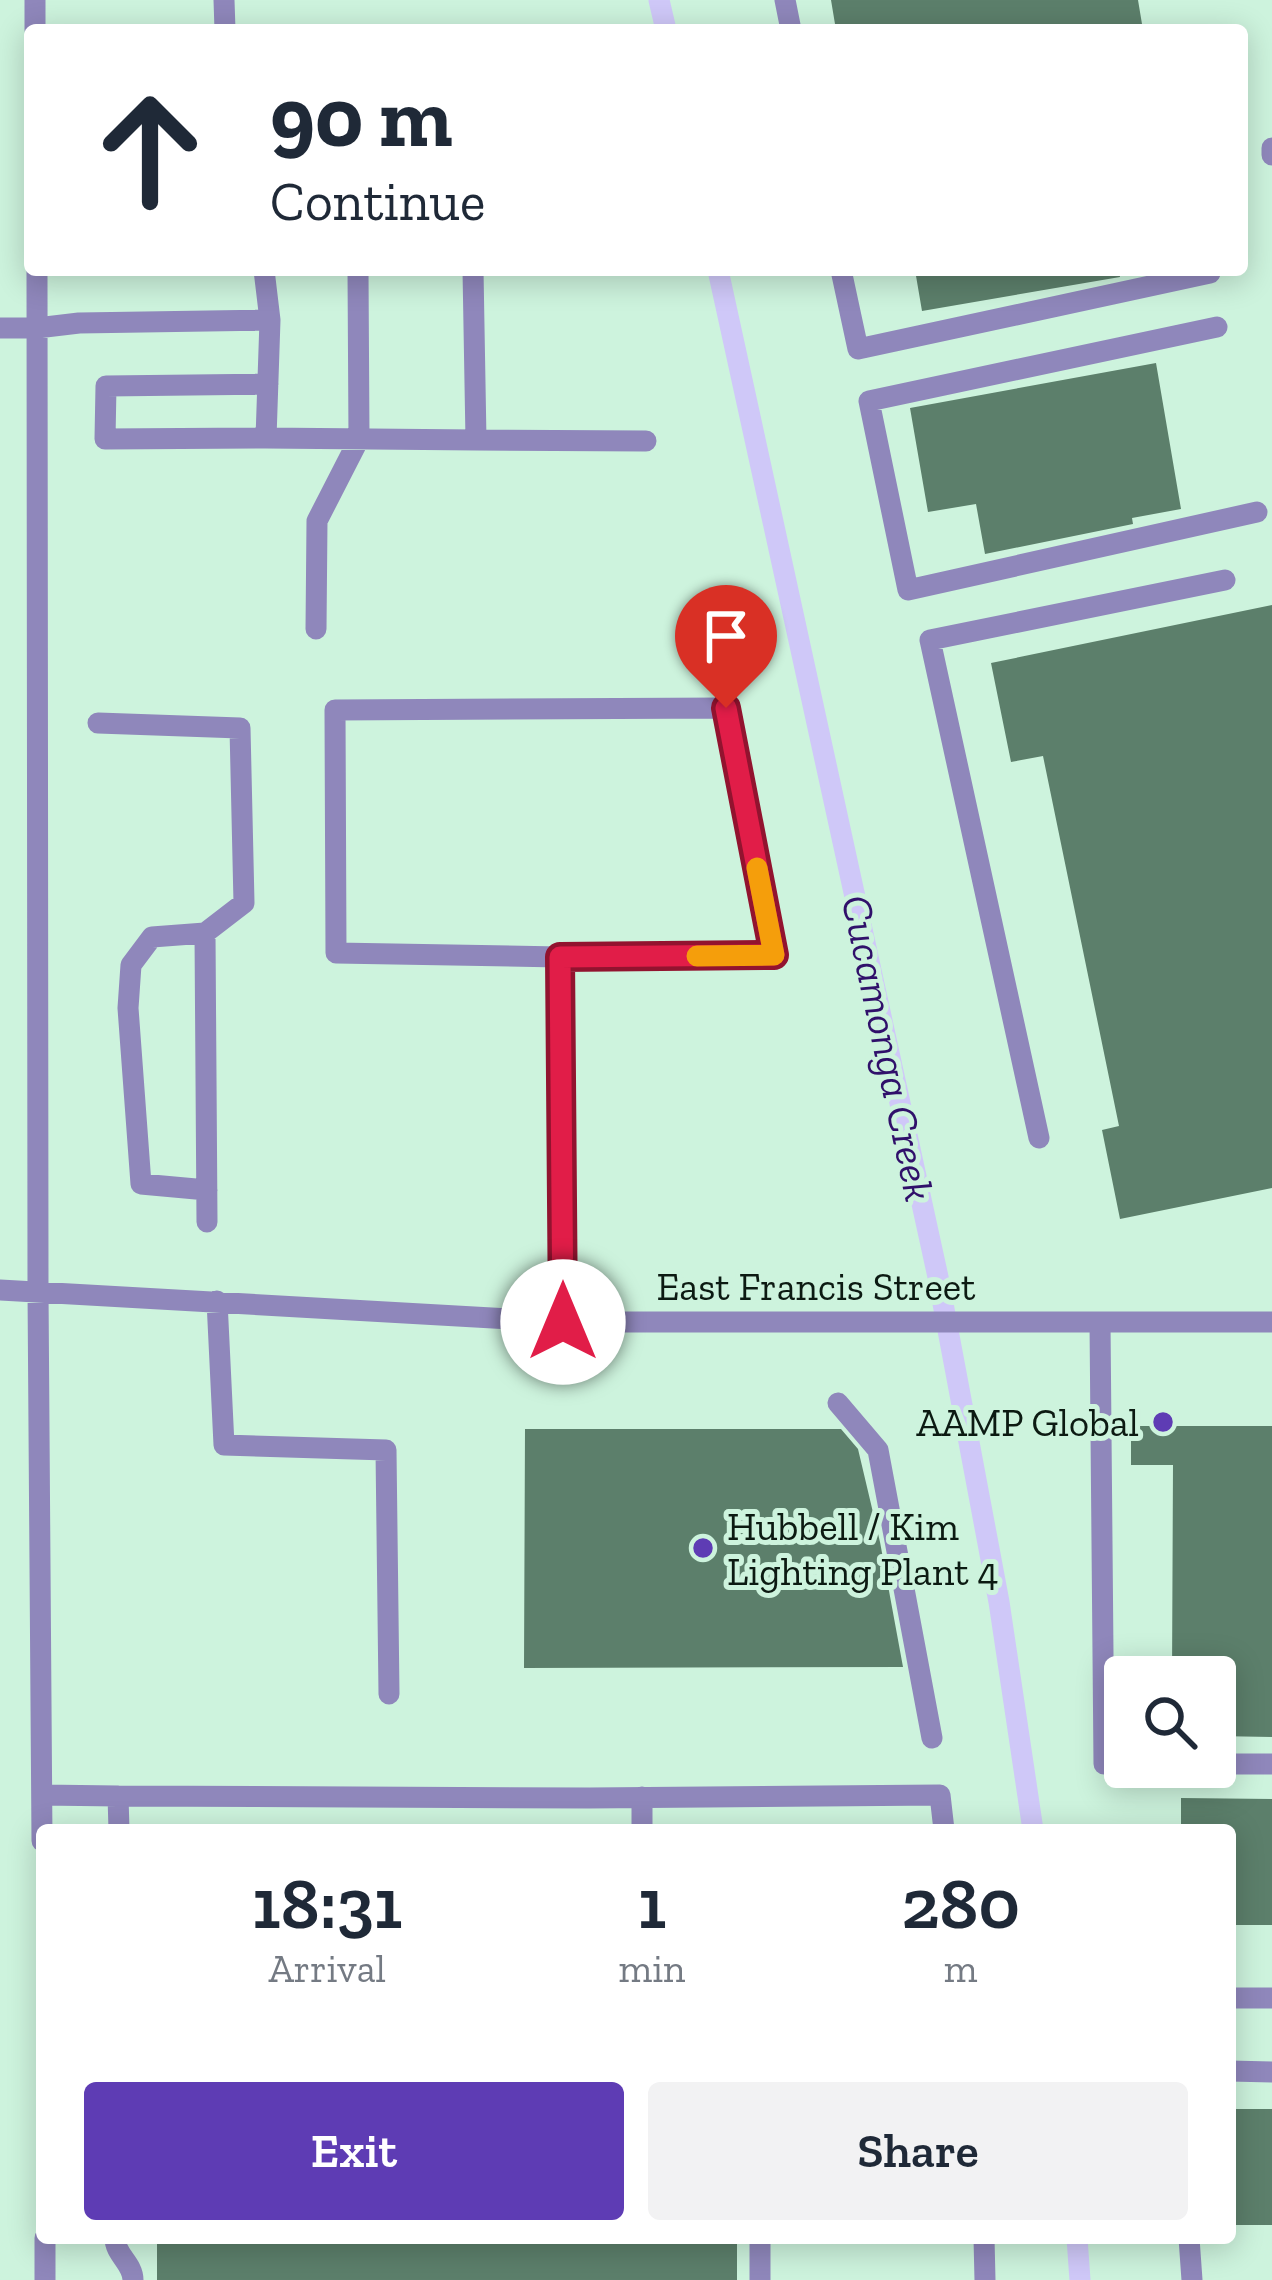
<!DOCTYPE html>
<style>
body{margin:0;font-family:"Zilla Slab",serif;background:#f2f2f3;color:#1f2937;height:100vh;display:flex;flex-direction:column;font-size:45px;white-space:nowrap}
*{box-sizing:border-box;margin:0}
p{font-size:39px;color:#747a83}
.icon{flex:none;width:66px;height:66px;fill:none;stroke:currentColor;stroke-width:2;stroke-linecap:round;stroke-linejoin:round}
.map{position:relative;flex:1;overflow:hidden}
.side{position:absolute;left:36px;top:1824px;width:1200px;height:420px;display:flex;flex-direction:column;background:#fff;border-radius:12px;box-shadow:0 6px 30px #0003}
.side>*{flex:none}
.banner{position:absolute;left:24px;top:24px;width:1224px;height:252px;border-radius:12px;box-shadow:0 6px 30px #0003;background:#fff;color:#1f2937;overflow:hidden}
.buttons{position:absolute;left:1104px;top:1656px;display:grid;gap:24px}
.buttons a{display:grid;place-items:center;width:132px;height:132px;border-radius:12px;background:#fff;box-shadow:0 6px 30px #0003;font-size:60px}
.pin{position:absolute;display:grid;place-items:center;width:102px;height:102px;color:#fff;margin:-123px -51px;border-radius:50% 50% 50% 0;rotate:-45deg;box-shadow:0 0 12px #0007}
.pin .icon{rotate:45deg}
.me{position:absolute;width:132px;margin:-66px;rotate:0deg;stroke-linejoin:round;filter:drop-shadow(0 0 9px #0008)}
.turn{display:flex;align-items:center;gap:42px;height:252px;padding:0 48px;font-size:54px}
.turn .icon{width:156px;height:156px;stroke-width:2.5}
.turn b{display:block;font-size:84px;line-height:102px}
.eta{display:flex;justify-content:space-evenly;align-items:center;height:204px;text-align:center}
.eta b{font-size:72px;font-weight:600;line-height:84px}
.action{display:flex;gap:24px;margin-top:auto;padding:24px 48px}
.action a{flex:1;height:138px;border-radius:12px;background:#5e3cb4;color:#fff;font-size:48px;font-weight:600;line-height:138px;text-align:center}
.action a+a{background:#f2f2f3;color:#1f2937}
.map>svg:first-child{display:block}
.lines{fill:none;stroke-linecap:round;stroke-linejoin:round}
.canal{stroke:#cfc8f8;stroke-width:21}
.building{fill:#5c7f6b}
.minor{stroke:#8f87bb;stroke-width:21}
.route-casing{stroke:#92132f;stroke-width:30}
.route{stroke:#e11d48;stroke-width:21}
.slow{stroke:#f59e0b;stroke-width:21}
.poi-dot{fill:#5e3cb4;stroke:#cdf3dd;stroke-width:4.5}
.labels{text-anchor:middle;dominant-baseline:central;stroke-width:10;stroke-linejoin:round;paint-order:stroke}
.street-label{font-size:39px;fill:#0c1a12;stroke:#cdf3dd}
.poi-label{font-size:39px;fill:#0c1a12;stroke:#cdf3dd;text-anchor:end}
.water-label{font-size:42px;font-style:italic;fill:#30106a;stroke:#cdf3dd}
</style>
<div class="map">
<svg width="1272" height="2280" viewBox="0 0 1272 2280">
<rect width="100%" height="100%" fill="#cdf3dd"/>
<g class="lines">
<path class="canal" d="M659 0 666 30
M718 270 938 1277 999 1602 1033 1830
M1077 2238 1080 2280"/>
</g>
<path class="building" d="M831 0H1138L1143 30H836Z
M915 270H1119L1120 277 922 311Z
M1156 363 1181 509 1132 518 1133 524 985 554 976 504 928 512 910 408Z
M1272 605V1188L1120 1219 1102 1130 1119 1126 1043 756 1011 762 991 663Z
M1131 1426H1272V1737L1215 1736V1677H1172L1173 1465H1131Z
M525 1429H841L858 1449 880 1542 903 1667 524 1668Z
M1181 1798 1272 1799V1925H1230V1830H1181Z
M1230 2109H1272V2225H1230Z
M157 2238H737V2280H157Z"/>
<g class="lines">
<path class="minor" d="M35 0V30
M224 0 225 30
M785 0 791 30
M1272 148V155
M37 270 38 1290 42 1841
M264 270 270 320 266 438 105 439 106 386 268 384
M473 270 476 440 646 441
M841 270 858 349 1210 273
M1217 327 869 401 908 590 1257 512
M0 328H37L79 323 270 320
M266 438 476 440
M316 629 317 521 359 439 358 270
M98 723 240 728 244 903 205 933 152 937 131 965 128 1008 141 1184 207 1190
M205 933 207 1222
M560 957 336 953 335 710 726 708 774 955 560 957 563 1322
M1039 1138 930 640 1225 580
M0 1290 563 1322H1272
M217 1301 224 1445 386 1450 389 1694
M1100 1322 1104 1764H1125
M838 1403 878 1450 932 1738
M1215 1764H1272
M42 1795 118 1796
M642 1797V1830
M119 1830 118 1796 589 1798 940 1795 944 1830
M1230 1998H1272
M1230 2071 1272 2072
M45 2238V2280
M115 2238C115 2255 133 2263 133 2280
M760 2238V2280
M984 2238 985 2280
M1189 2238 1192 2280"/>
</g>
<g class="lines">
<g class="route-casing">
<path id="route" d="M563 1322 560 957 774 955 726 708"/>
</g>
<use href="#route" class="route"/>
<path class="slow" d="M697 956 774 955 757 868"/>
</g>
<g class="poi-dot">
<circle cx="1163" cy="1422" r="12"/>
<circle cx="703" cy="1548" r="12"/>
</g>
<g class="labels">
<g class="street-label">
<text x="816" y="1286">East Francis Street</text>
</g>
<g class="poi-label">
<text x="1139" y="1422">AAMP Global</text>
<text x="727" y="1526" text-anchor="start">Hubbell / Kim<tspan x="727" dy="45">Lighting Plant 4</tspan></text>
</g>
<g class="water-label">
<text transform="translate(888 1048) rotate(78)">Cucamonga Creek</text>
</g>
</g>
</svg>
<div class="buttons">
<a><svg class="icon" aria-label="search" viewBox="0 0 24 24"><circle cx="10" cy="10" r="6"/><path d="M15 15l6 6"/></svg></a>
</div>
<div class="pin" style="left:726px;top:708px;background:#d93025"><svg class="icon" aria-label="arrive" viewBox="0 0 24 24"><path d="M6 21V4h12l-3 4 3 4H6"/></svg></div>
<svg class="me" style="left:563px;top:1322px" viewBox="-20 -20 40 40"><circle r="19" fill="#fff"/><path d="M0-13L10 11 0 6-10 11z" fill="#e11d48"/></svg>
<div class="banner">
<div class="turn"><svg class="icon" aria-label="ahead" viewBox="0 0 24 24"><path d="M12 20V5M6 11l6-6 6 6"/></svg><div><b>90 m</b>Continue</div></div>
</div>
<section class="side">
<div class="eta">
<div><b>18:31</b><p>Arrival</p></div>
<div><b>1</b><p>min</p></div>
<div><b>280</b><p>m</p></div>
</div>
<div class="action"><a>Exit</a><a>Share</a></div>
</section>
</div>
